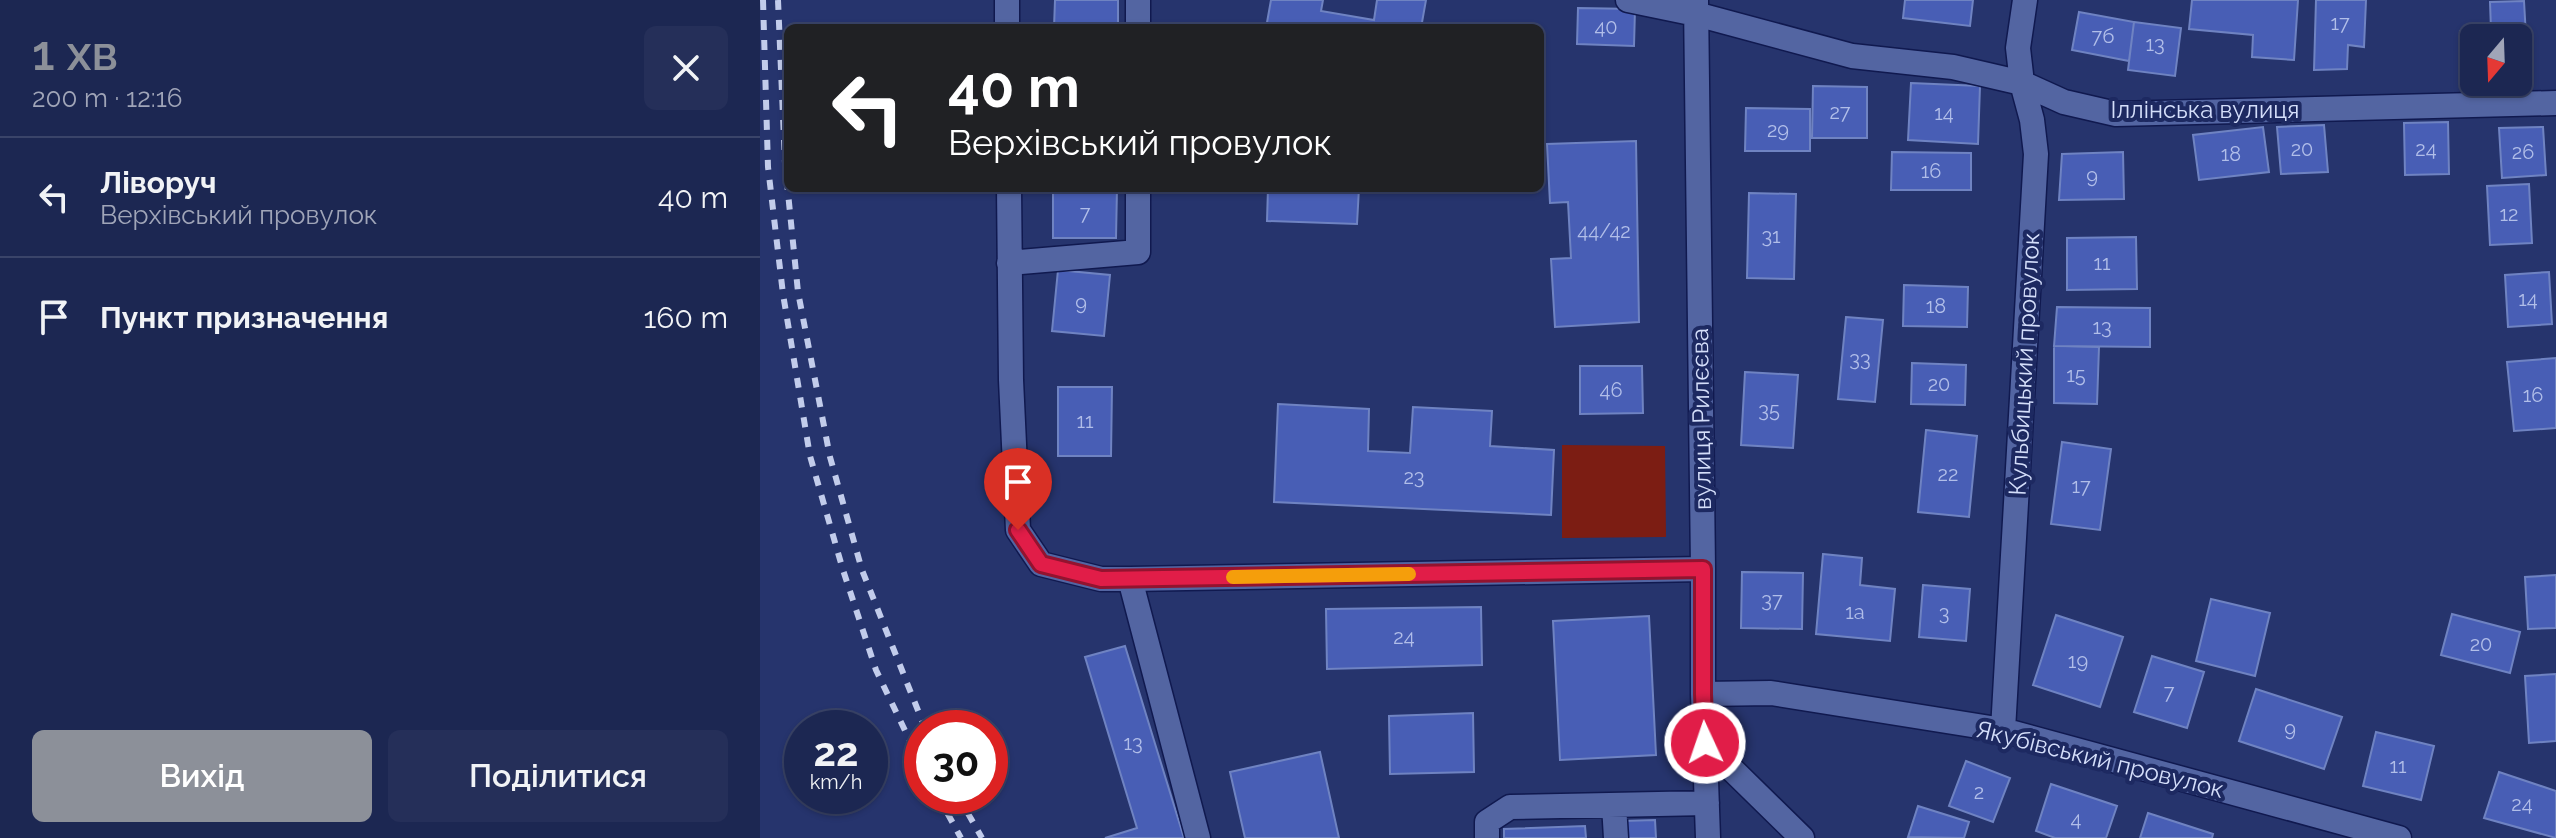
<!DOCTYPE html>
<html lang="uk">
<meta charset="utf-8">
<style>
body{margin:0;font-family:Raleway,sans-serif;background:#252f59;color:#f1f3f6;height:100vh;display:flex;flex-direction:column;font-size:30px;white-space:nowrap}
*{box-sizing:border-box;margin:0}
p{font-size:26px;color:#a0a5b8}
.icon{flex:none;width:44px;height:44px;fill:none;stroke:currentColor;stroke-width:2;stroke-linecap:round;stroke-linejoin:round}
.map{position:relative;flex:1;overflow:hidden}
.sheet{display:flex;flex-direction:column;background:#1c2752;width:760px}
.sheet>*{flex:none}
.top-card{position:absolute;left:24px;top:24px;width:760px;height:168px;border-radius:12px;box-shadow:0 2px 6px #0004,0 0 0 2px #3a4469;background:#202124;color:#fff;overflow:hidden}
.needle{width:52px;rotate:199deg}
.fabs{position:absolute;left:1700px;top:24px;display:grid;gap:16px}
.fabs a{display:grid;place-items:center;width:72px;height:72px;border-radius:12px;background:#1c2752;box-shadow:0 2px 6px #0004,0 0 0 2px #3a4469;font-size:40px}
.speed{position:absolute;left:24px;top:710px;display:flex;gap:16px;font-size:40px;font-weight:700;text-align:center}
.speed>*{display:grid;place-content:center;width:104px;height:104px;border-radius:50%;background:#1c2752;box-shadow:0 2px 6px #0004,0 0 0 2px #3a4469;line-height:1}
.speed small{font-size:20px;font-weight:400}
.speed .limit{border:12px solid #d22;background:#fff;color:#111}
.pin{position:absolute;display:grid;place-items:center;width:68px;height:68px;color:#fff;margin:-82px -34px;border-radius:50% 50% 50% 0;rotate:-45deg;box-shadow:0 0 8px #0007}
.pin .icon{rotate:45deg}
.me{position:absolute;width:88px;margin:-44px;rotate:357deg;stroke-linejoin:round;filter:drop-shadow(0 0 6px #0008)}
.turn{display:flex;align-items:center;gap:28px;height:168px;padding:0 32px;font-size:36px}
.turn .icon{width:104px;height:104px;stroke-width:2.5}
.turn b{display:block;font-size:56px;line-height:68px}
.round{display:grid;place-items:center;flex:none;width:84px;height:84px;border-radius:12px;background:#252f59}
.headline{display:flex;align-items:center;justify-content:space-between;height:136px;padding:0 32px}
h1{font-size:48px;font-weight:600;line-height:60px;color:#8c9099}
.action{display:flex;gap:16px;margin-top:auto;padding:16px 32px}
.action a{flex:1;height:92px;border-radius:12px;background:#8c9099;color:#fff;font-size:32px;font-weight:600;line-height:92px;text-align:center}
.action a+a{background:#252f59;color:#f1f3f6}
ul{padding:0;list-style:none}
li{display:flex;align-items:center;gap:24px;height:120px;padding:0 32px;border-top:2px solid #3a4469}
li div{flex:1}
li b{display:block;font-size:30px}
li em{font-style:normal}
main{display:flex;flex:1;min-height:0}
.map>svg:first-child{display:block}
.green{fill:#7c1d13}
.building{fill:#485eb5;stroke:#6f83c2;stroke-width:2}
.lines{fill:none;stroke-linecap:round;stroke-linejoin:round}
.minor-casing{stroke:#10194f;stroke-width:27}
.minor{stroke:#5365a2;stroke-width:24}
.rail{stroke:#c2cceb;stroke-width:6;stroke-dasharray:10 10;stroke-linecap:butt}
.route-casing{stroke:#92132f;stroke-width:20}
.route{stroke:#e11d48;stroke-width:14}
.slow{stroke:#f59e0b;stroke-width:14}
.labels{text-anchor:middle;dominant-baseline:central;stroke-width:8;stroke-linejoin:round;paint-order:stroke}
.number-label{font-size:20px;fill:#b1bee9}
.street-label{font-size:24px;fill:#d4defa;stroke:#1d2961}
</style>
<main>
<section class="sheet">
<div class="headline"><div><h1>1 хв</h1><p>200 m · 12:16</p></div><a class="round"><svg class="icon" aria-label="close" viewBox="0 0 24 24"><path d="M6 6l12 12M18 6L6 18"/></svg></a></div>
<ul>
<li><svg class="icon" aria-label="left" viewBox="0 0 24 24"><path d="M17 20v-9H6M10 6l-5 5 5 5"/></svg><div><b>Ліворуч</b><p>Верхівський провулок</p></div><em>40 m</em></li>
<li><svg class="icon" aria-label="arrive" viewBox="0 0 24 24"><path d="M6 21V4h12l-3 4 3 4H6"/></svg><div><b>Пункт призначення</b></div><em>160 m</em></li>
</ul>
<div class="action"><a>Вихід</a><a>Поділитися</a></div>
</section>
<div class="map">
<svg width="1796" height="838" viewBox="0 0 1796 838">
<rect width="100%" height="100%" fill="#26346d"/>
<path class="green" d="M802 445 905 446 906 537 802 538Z"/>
<path class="building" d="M295 0H358V28H294Z
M511 0H563L561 11 614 20 617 0H666L661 28H506Z
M1145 0H1213L1210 26 1143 18Z
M1432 0H1538L1534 60 1492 57 1493 35 1429 29Z
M1556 0H1606L1604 47 1588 45 1587 69 1554 70Z
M1764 1 1768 72H1758V38H1714V74L1703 75 1700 31 1731 30 1730 2Z
M818 8 875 9 874 46 817 44Z
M1319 12 1374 22 1369 61 1312 50Z
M1374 22 1421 28 1415 76 1368 70Z
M1151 83 1220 86 1218 144 1148 140Z
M1053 86 1107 87V138H1052Z
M986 108 1050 109V151H985Z
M1688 122 1689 174 1645 175 1644 123Z
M1564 125 1568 172 1521 174 1517 127Z
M1503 127 1509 172 1439 180 1433 135Z
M1783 127 1786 175 1742 178 1739 128Z
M876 141 879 322 795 327 791 259 811 258 808 202 790 203 787 144Z
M1132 152 1211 153V190H1131Z
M1363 152 1364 199 1299 200 1302 154Z
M1769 184 1772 243 1730 245 1727 186Z
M293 188H357L356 238H293Z
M508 188H599L597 224 507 221Z
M989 193 1036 194 1034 279 987 278Z
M1376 237 1377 289 1307 290V238Z
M298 270 350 275 344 336 292 331Z
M1789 272 1792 324 1748 327 1745 275Z
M1144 285 1208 287 1207 327 1143 326Z
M1297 307 1390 308V347L1294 346Z
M1086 317 1123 320 1115 402 1078 399Z
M1294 346 1339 347 1337 404 1294 403Z
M1796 358V428L1754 431 1747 362Z
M1152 363 1206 365 1205 405 1151 404Z
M820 366H882L883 413 820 414Z
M985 372 1038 375 1033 448 981 445Z
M298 387H352L351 456H298Z
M518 404 609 409 608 451 650 453 653 407 732 411 730 446 794 450 791 515 514 502Z
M1166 430 1217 436 1209 517 1158 512Z
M1302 442 1351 449 1340 530 1291 524Z
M1063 554 1102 558 1100 585 1135 589 1130 641 1056 634Z
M982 572 1043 573 1042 629 981 628Z
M1796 575V628L1768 629 1765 577Z
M1163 585 1210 589 1206 641 1159 637Z
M1451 599 1510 613 1495 676 1436 661Z
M721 607 722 665 567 669 566 609Z
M1692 614 1760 632 1750 673 1681 655Z
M1296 615 1363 637 1340 707 1273 685Z
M889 616 896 755 800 760 793 621Z
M365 646 424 838H345L377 828 325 657Z
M1392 656 1444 672 1427 728 1374 712Z
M1796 674V741L1769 743 1765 676Z
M1496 689 1582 717 1564 769 1479 741Z
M713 713 714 772 630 774 629 716Z
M1616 732 1674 746 1661 800 1603 786Z
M560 752 579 838H485L470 772Z
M1206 761 1250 778 1233 822 1189 806Z
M1739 772 1796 791V838L1724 818Z
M1291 784 1357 806 1346 838H1295L1276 831Z
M1158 806 1209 822 1204 838 1148 837Z
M1388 813 1453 834 1452 838H1380Z
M895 820 896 838H862V821Z
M825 826 826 838H744V829Z"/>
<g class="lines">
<g class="minor-casing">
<path id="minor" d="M247 0V28
M868 0 936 14 1092 56 1193 67 1262 83 1304 102 1356 114 1796 103
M936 1 943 569V694L948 838
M378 28V0
M249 188 251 380 258 530 281 564 341 579H370L943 569
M249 263 378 252V188
M370 579 438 838
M943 694 1011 693 1243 730 1639 838
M1243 730 1276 154 1272 120 1262 83 1258 48 1265 0
M945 743 1042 838
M854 805 856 838
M727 838V822L750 807 947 803"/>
</g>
<use href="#minor" class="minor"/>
<path class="rail" d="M3 0 8 167 23 294 50 456 83 570 116 670 162 766
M18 0 25 163 38 292 70 457 102 570 165 728
M178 796 201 838
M198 796 222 838"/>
</g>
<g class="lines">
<g class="route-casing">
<path id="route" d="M258 530 281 564 341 579 943 569V694L945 743"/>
</g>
<use href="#route" class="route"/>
<path class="slow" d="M473 577 649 574"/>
</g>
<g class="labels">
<g class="number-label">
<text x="1580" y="23">17</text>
<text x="846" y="27">40</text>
<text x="1343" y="36">7б</text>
<text x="1395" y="44">13</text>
<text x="1080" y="112">27</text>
<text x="1184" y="113">14</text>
<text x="1018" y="130">29</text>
<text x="1542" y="149">20</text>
<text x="1666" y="149">24</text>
<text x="1763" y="152">26</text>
<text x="1471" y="154">18</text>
<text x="1171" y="171">16</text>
<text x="1332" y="176">9</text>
<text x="325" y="213">7</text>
<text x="1749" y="214">12</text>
<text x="844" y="231">44/42</text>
<text x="1011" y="236">31</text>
<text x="1342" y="263">11</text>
<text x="1768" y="299">14</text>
<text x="321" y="303">9</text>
<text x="1176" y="306">18</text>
<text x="1342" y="327">13</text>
<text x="1100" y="359">33</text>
<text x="1316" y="375">15</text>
<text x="1179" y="384">20</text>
<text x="851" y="390">46</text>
<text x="1773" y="395">16</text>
<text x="1009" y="410">35</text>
<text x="325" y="421">11</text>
<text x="1188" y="474">22</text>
<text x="654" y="477">23</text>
<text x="1321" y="486">17</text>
<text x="1012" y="600">37</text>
<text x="1095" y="612">1а</text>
<text x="1184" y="613">3</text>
<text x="644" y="637">24</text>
<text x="1721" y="644">20</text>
<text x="1318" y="661">19</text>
<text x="1409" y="692">7</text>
<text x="1530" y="729">9</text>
<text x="373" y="743">13</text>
<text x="1638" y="766">11</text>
<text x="1219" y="792">2</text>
<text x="1762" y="804">24</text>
<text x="1316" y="819">4</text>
</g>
<g class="street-label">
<text x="1445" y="109">Іллінська вулиця</text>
<text transform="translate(1264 364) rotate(-87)">Кульбицький провулок</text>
<text transform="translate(941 419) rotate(-91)">вулиця Рилєєва</text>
<text transform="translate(1340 759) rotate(14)">Якубівський провулок</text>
</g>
</g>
</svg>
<div class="fabs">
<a><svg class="needle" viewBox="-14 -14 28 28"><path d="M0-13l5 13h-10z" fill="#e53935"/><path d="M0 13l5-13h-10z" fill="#a0a5b8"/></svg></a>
</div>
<div class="speed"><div>22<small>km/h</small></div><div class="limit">30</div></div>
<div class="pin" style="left:258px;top:530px;background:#d93025"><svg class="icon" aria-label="arrive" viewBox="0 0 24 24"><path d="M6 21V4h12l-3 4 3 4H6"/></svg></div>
<svg class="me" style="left:945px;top:743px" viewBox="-20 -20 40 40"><circle r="17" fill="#e11d48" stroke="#fff" stroke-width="3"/><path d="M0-11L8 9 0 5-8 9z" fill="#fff"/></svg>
<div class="top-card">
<div class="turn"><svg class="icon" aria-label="left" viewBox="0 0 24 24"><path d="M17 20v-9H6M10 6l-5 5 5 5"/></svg><div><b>40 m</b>Верхівський провулок</div></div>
</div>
</div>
</main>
